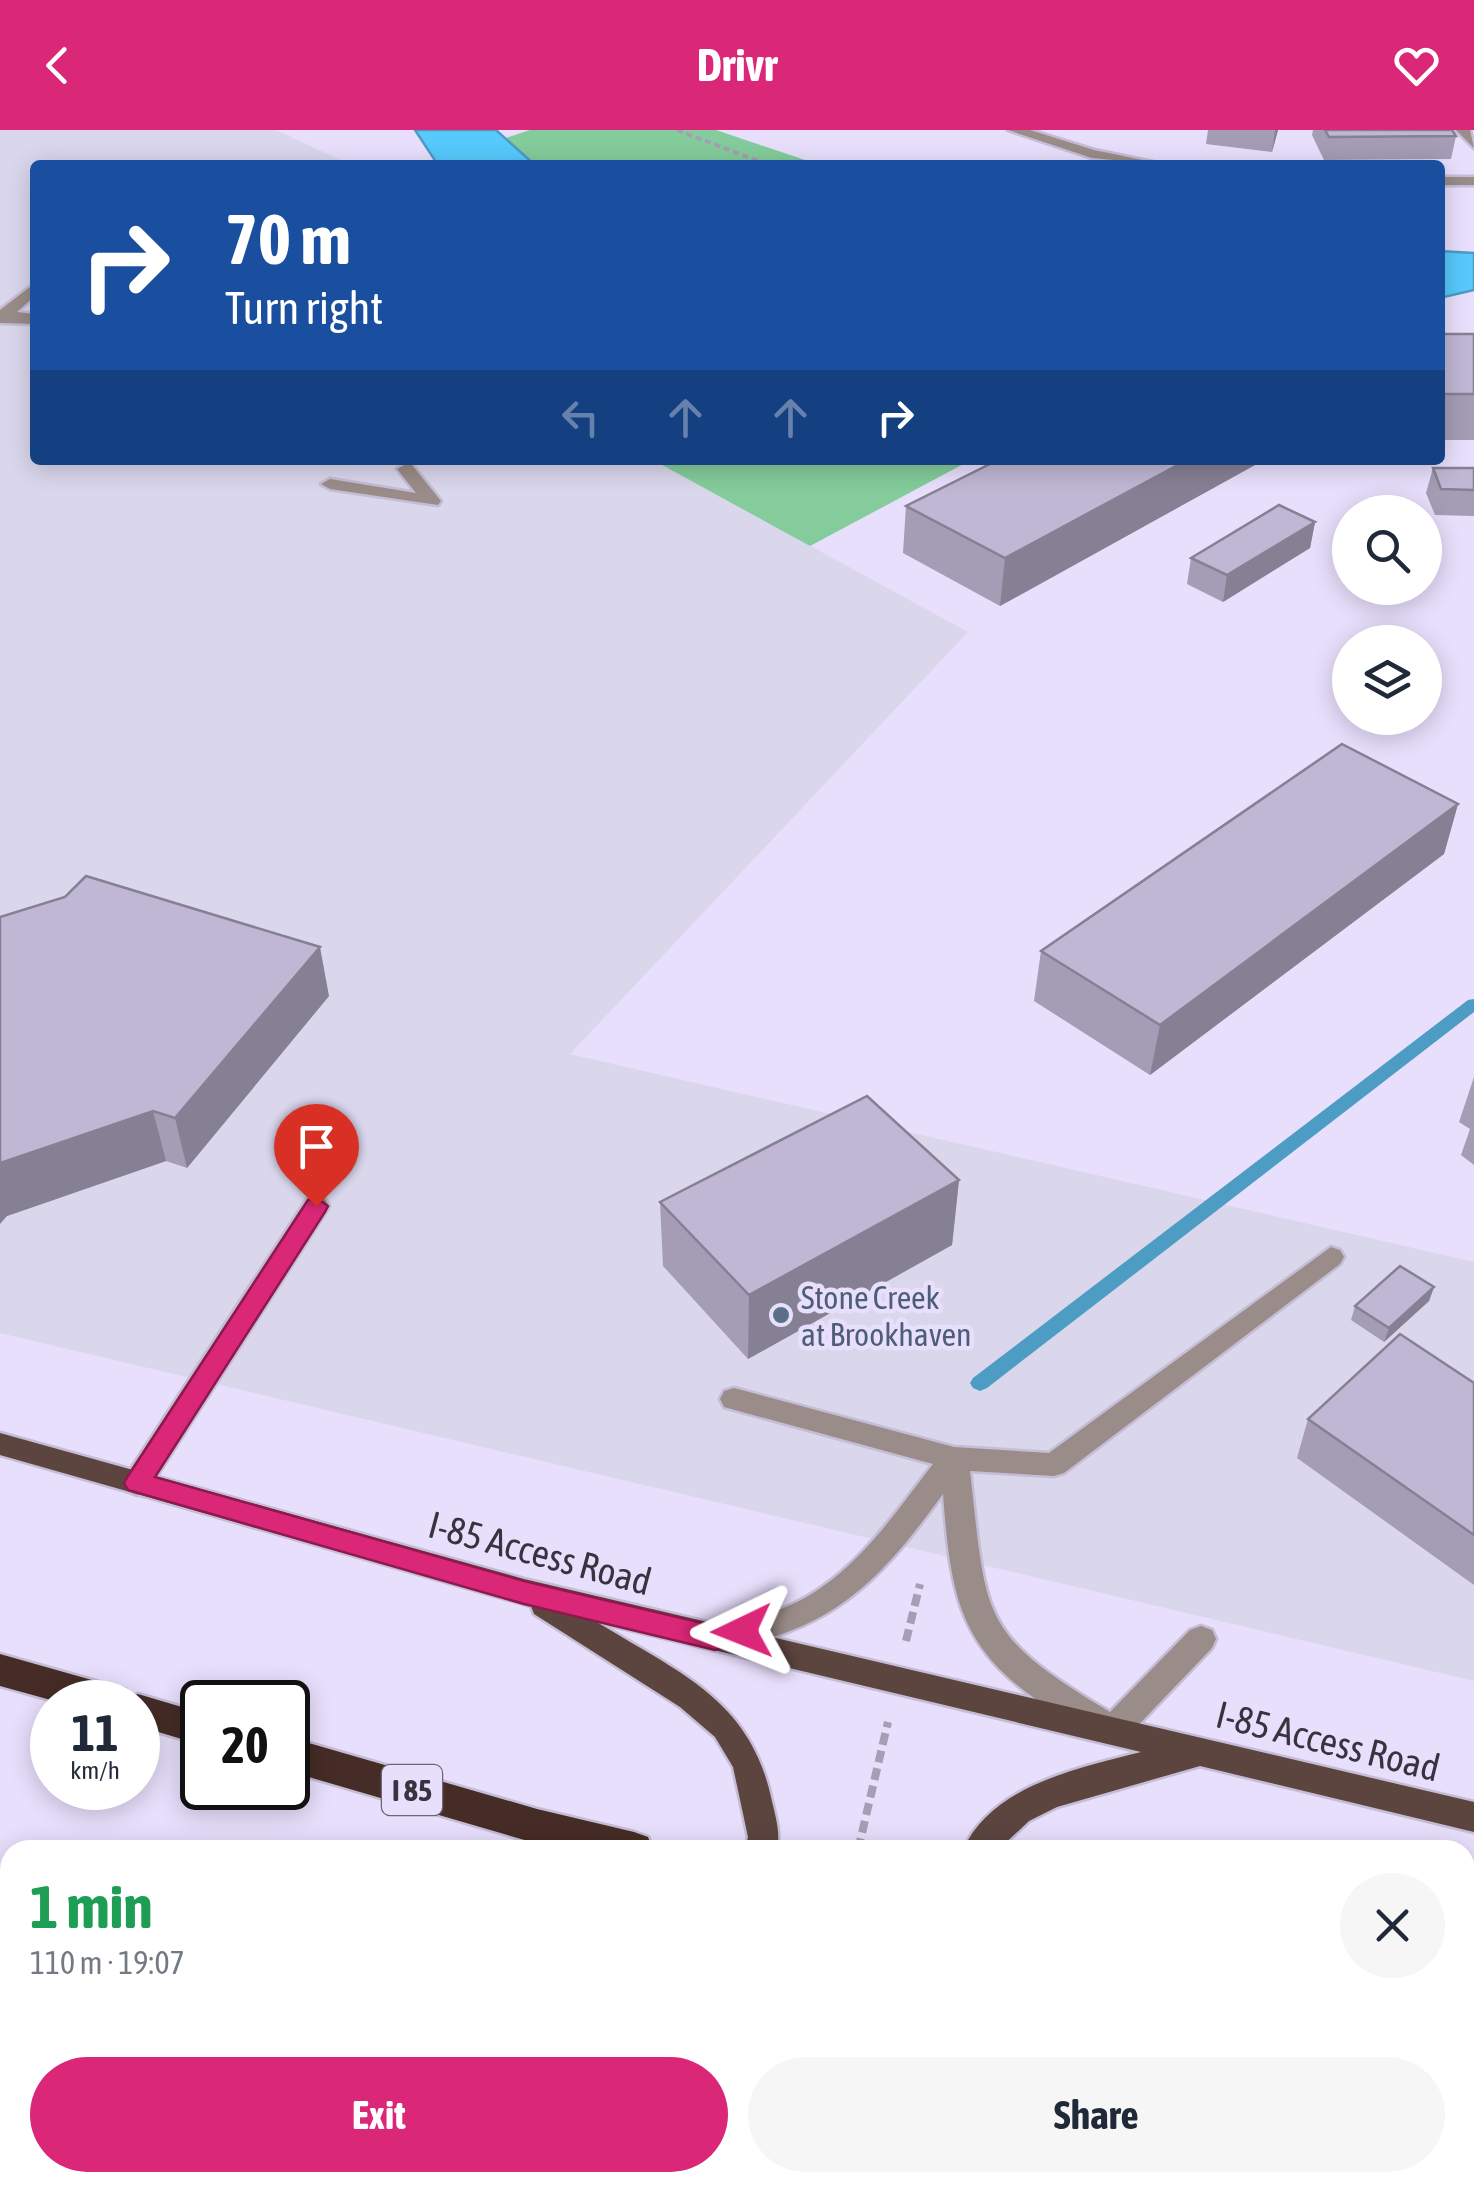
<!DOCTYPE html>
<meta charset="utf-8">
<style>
body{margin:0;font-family:"Asap Condensed",sans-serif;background:#f6f6f7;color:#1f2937;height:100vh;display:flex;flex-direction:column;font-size:38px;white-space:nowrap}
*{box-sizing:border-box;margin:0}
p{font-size:32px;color:#747a83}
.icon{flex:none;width:55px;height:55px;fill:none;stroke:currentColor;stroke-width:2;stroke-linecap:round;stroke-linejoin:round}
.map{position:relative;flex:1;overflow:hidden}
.panel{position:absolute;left:0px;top:1710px;width:1475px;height:352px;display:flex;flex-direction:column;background:#fff;border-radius:30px 30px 0 0;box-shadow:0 5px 25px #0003}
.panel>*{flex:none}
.hud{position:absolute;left:30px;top:30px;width:1415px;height:305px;border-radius:10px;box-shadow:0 5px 25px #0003;background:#1a4fa0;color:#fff;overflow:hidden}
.fabs{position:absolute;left:1332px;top:365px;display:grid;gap:20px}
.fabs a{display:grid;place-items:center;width:110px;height:110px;border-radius:50%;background:#fff;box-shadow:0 5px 25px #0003;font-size:50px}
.speed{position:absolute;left:30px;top:1550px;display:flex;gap:20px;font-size:50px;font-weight:700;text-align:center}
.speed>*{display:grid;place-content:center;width:130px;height:130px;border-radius:50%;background:#fff;box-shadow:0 5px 25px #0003;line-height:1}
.speed small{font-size:25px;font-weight:400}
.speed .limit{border:5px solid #111;border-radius:15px;background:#fff;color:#111}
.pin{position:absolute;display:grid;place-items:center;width:85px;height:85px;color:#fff;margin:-102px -42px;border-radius:50% 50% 50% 0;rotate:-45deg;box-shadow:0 0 10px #0007}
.pin .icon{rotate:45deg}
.me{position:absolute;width:110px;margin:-55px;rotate:268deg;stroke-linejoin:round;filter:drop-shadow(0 0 8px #0008)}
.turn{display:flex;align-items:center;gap:35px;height:210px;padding:0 30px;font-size:45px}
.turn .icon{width:130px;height:130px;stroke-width:2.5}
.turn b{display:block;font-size:70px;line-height:85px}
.lanes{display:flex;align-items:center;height:95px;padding:0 30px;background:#0003;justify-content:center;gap:50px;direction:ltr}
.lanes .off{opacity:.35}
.round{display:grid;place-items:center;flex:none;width:105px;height:105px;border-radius:52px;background:#f6f6f7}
.overview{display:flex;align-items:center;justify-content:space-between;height:170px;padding:0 30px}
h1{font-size:60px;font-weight:700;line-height:75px;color:#1e9e55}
.button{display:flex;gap:20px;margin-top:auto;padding:20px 30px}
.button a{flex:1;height:115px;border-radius:60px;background:#db2777;color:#fff;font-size:40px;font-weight:700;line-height:115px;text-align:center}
.button a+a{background:#f6f6f7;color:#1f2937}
header{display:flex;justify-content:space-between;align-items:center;height:130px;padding:0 30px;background:#db2777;color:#fff;font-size:45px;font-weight:700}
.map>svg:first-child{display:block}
.commercial{fill:#dad7ed}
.green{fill:#84cc9b}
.water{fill:#57c9fc;stroke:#4d9cc3;stroke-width:2.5}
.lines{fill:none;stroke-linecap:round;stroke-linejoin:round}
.stream{fill:#4d9cc3;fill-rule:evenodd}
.minor-casing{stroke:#c5bdd6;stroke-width:5}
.major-casing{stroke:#c5bdd6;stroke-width:5}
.highway-casing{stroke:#c5bdd6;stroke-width:5}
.path-far1{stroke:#a59eb4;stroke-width:4;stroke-dasharray:6 4;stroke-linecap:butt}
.path{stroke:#a59eb4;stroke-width:8;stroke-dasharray:12 6;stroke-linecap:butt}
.minor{fill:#9a8c88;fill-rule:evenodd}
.major{fill:#5c453f;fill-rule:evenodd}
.highway{fill:#462c26;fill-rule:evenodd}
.highway-bridge-casing{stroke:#c5bdd6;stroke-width:44;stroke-linecap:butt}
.highway-bridge{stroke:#462c26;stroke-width:39}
.wall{fill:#a49db5}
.shaded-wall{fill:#868094}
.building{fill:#bfb7d3;stroke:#868094;stroke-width:2.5}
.route{fill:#db2777;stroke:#8e194d;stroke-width:2.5}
.service-dot{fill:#5c6f8a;stroke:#e8dffc;stroke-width:4}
.labels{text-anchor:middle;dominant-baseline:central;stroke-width:9;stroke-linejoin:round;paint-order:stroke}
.shield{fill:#e8dffc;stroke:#6c6778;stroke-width:2.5}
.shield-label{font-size:30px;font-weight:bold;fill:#37343f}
.service-label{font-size:32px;fill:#4e5e75;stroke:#e8dffc;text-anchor:start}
.near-street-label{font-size:38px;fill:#37343f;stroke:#e8dffc}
</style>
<header><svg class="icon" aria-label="back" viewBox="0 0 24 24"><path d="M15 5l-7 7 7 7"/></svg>Drivr<svg class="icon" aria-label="heart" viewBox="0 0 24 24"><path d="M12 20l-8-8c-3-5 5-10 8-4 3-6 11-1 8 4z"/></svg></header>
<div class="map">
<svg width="1474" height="2061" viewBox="0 0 1474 2061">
<rect width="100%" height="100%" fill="#e8dffc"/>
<path class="commercial" d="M0 0H276L351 35H35V330H653L968 502 570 924 1474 1132V1551L0 1203Z"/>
<path class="green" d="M530 0H716L820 35H424Z
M653 330H971L810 416Z"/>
<path class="water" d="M415 0H496L535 35H438Z
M1440 121 1474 123V160L1440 168Z"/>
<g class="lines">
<path class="stream" d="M1474 869V882L987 1258 980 1261 973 1258 970 1253 973 1248 1468 870Z"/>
<g class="minor-casing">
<path id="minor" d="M1008 0H1030L1094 20 1167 35 1092 28Z
M1456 0H1470L1474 18Z
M1440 47H1474V55H1440Z
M35 153V166L17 182 35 184V194L0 193V180Z
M406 334 412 335 441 371 438 375 330 359 321 354 330 349 416 363 397 339Z
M316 1067 325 1069 329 1076 325 1083 147 1361 137 1365 127 1361 123 1353 127 1345 307 1069Z
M1331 1117 1340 1120 1344 1127 1340 1134 1064 1343 1054 1346 970 1341C987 1486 977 1503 1110 1582L1190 1500 1201 1496 1212 1500 1216 1509 1212 1518 1124 1610 1113 1614C1092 1606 1072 1592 1052 1580 959 1521 951 1468 943 1364 889 1438 844 1492 750 1513 734 1516 719 1523 704 1517L700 1508 704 1499C731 1489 760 1488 786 1477 851 1450 892 1387 933 1334L724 1277 720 1269 724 1261 734 1258 954 1317 1049 1323Z"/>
</g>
<g class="major-casing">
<path id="major" d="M0 1303 524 1449 1474 1672V1702L1200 1636 1057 1677 1029 1691 998 1720H963C992 1655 1079 1638 1141 1622L597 1492C677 1542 749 1568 771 1667 775 1685 781 1702 777 1720H745L748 1707 733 1637 715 1607 680 1577 534 1484 531 1476 0 1325Z
M666 2052H702L700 2061H664Z
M867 2052H903L901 2061H865Z"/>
</g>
<g class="highway-casing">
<path id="highway" d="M0 1524 113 1556 126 1560 129 1567 138 1564 202 1583V1615L138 1596V1572H58L0 1556Z
M288 1607 537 1679 634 1702 648 1707 653 1720H559L288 1641Z
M0 1798 10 1801V1839L0 1836Z
M1465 1900 1474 1903V1945L1465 1942Z"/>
</g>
<path class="path-far1" d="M677 0 769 35"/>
<path class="path" d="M906 1511 920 1454
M858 1720 888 1592"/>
<use href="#minor" class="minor"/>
<use href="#major" class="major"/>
<use href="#highway" class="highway"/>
<g class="highway-bridge-casing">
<path id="highway-bridge" d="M758 2052 788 2061"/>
</g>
<use href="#highway-bridge" class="highway-bridge"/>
</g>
<path class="wall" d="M1208 0H1278L1272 22 1206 14Z
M1313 0H1452L1456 6 1451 29 1324 30 1312 5Z
M1440 204H1474V310H1440Z
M998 330H1264L1000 476 903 423 906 376Z
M1433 338H1474V386L1435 385 1426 363Z
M1315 392 1310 418 1223 472 1187 454 1191 428Z
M1458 674 1444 724 1150 945 1034 871 1041 821Z
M0 787 329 866 187 1038 166 1031 7 1086Z
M1474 947V1035L1461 1025 1470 999 1459 992Z
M959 1050 952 1115 748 1229 663 1136 660 1072Z
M1434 1157 1429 1171 1384 1212 1351 1190 1355 1176Z
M1474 1253V1455L1297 1328 1308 1289Z"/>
<path class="shaded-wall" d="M1275 0H1278L1272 22Z
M1187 330H1264L1000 476 1005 428Z
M1315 392 1310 418 1223 472 1227 445Z
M1458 674 1444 724 1150 945 1160 895Z
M320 817 329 866 187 1038 175 988Z
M153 981 166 1031 7 1086 0 1094V1033Z
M959 1050 952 1115 748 1229 749 1165Z
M1434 1157 1429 1171 1384 1212 1389 1198Z"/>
<path class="building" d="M1325 0H1452L1456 6 1329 7Z
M1440 204H1474V264H1440Z
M998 330H1187L1005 428 906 376Z
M1433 338H1474V360L1441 359Z
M1279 375 1315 392 1227 445 1191 428Z
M1342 614 1458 674 1160 895 1041 821Z
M86 746 320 817 175 988 153 981 0 1033V787L65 767Z
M867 966 959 1050 749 1165 660 1072Z
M1400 1136 1434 1157 1389 1198 1355 1176Z
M1400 1204 1474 1253V1405L1308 1289Z"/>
<path class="route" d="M316 1067 328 1076 325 1082 155 1347 524 1451 715 1496 742 1489 751 1493 755 1501 751 1510 715 1520 524 1474 128 1360 124 1353 128 1346 308 1070Z"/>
<circle class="service-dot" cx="781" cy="1185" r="10"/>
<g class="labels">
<rect class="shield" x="382" y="1635" width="60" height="50" rx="8"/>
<g class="shield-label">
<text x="412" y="1660">I 85</text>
</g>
<g class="service-label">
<text x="801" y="1167">Stone Creek<tspan x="801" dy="37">at Brookhaven</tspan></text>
</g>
<g class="near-street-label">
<text transform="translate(540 1423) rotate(15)">I-85 Access Road</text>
<text transform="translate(1328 1611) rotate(14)">I-85 Access Road</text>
</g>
</g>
</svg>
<div class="fabs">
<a><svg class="icon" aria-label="search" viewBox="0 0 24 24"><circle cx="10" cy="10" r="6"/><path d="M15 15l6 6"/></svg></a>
<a><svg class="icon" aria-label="layers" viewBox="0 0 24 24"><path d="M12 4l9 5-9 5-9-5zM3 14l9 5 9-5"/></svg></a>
</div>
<div class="speed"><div>11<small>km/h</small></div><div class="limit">20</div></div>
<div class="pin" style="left:316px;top:1076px;background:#d93025"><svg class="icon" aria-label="arrive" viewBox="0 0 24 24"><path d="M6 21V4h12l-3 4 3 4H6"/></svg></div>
<svg class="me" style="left:742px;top:1501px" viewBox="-20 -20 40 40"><path d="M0-17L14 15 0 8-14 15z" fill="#db2777" stroke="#fff" stroke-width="4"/></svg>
<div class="hud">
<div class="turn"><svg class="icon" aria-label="right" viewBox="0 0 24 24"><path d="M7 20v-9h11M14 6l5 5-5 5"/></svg><div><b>70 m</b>Turn right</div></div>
<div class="lanes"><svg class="icon off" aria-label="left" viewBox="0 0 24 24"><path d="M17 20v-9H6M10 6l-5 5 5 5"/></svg><svg class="icon off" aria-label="ahead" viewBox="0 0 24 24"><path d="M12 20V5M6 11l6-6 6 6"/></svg><svg class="icon off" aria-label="ahead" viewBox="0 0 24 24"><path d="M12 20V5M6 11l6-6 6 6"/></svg><svg class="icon" aria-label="right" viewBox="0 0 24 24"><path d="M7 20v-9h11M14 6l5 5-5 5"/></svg></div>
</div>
<section class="panel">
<div class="overview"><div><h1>1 min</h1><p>110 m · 19:07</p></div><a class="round"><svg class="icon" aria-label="close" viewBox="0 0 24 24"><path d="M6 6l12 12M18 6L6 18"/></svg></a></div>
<div class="button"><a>Exit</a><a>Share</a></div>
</section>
</div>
